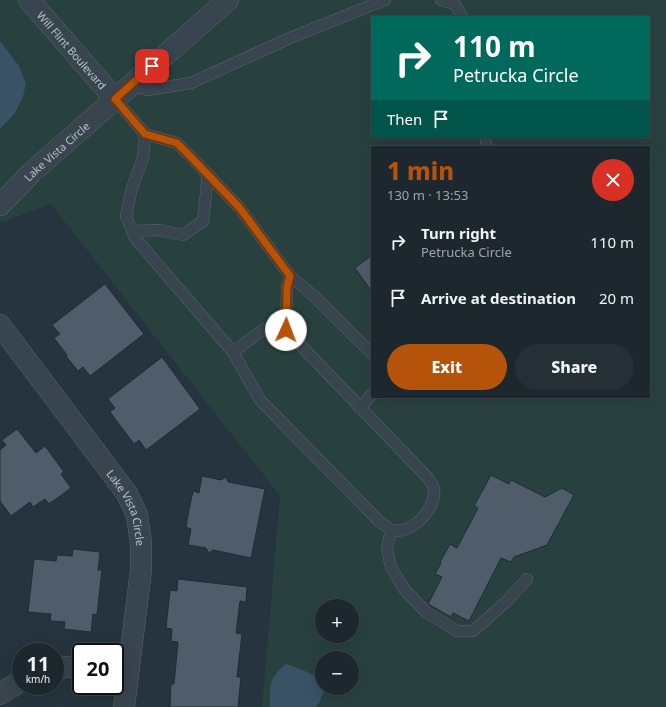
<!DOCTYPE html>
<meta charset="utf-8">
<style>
body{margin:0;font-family:"Noto Sans",sans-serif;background:#252f36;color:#f1f3f6;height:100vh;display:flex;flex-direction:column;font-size:15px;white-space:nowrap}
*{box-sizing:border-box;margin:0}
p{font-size:13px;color:#a0a5aa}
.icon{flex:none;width:22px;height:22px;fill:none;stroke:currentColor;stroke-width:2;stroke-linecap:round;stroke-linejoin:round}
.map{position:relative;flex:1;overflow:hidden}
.panel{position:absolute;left:371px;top:146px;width:279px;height:252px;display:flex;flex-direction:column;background:#1c272e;border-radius:0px;box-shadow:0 4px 16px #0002,0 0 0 1px #3a444a}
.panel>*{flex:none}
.guide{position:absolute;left:371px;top:16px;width:279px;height:122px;border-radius:0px;box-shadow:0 4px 16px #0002,0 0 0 1px #3a444a;background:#00695c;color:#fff;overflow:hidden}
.buttons{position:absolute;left:315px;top:599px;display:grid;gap:8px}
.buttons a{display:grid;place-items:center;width:44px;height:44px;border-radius:50%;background:#1c272e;box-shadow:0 4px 16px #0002,0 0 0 1px #3a444a;font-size:20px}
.speed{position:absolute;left:12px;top:643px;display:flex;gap:8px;font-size:20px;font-weight:700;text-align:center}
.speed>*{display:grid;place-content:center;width:52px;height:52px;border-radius:50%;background:#1c272e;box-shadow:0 4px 16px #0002,0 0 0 1px #3a444a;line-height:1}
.speed small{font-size:10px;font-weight:400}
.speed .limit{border:2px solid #111;border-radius:6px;background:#fff;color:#111}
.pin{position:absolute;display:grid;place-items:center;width:34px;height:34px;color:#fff;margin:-17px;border-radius:8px;box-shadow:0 2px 6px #0006}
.me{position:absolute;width:44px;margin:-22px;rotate:2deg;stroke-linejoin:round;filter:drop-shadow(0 0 3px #0008)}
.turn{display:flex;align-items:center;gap:14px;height:84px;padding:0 16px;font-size:18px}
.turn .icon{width:52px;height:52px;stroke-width:2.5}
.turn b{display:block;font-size:28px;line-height:34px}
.then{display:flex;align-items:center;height:38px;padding:0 16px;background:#0003;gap:8px;font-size:15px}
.round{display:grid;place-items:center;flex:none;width:42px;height:42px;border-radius:21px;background:#252f36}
.overview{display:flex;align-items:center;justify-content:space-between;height:68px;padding:0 16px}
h1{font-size:24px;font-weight:800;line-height:30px;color:#b45309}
.cta{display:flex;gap:8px;margin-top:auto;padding:8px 16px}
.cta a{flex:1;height:46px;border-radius:24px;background:#b45309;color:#fff;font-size:16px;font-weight:800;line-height:46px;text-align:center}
.cta a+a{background:#252f36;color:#f1f3f6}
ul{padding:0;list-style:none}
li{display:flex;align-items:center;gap:12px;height:56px;padding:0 16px}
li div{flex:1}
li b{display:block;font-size:15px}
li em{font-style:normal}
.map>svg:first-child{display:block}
.green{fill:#28413f;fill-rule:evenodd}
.water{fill:#395265}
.building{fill:#4e5d69;stroke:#202c35}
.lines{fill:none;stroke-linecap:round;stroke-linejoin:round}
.lane-casing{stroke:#57636c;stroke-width:12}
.street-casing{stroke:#57636c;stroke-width:22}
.lane{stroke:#39454e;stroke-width:11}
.street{stroke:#39454e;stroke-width:21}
.route-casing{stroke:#753606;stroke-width:10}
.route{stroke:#b45309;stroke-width:7}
.labels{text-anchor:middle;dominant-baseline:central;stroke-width:4;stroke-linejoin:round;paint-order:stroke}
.street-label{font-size:11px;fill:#b5c0c9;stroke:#1e2a33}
</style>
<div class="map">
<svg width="666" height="707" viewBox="0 0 666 707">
<rect width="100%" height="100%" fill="#25343e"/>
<path class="green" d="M0 0H666V707H262L280 496 51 204 0 223ZM372 17H649V137H372ZM372 147H649V397H372ZM322 606H352V636H322ZM322 658H352V688H322Z"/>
<path class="water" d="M0 41 19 66 26 83 23 97 15 113 0 129Z
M286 664C297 668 321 674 322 688H325L319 703 315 707H270C270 686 268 678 286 664Z"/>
<path class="building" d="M372 255V292L355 268Z
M105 284 144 334 90 376 83 367 78 371 66 356 67 355 54 338 60 334 52 325Z
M162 357 200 409 146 450 139 440 134 444 110 412 115 408 108 399Z
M17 429 36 453 45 446 64 472 61 474 71 488 49 504 45 499 33 507 30 502 11 516 0 501V450L6 445 2 440Z
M491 475 509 484 511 480 545 497 562 488 574 495 547 545 514 557 511 562 501 558 469 621 453 613 451 617 428 604 442 577 435 574 441 563 440 562 450 544 457 548 478 508 474 506Z
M202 476 221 480 226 477 228 482 265 489 251 558 213 550 209 553 206 548 188 545 191 529 186 527 189 510 193 491 199 493Z
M73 549 100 552 98 570H102L97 615 93 614 91 632 64 629 65 622 50 621 51 614 28 612 34 559 56 561 57 555 72 556Z
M178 579 247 587 246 602 240 601 236 633 242 634 237 677H241L238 707H170L171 684H174L178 642 171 641 172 629 166 628 170 590 177 591Z"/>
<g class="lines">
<g class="lane-casing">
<path id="lane" d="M441 0 455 4 462 17
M131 85 147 90 191 83 290 38 385 0
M115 99 145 134 177 143 188 154 239 207 290 276 287 287 286 330
M145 134 143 158 132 188 126 216 135 238 233 352 260 400 378 520C382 523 386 527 390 529 410 538 437 508 434 489 433 485 430 481 428 478L286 330 264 329 233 352
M486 147V137
M132 231 159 230 183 235 203 221 208 174
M290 276 314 296 372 354
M360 408 372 394
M391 530 387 549 391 567 404 589 426 612 457 631H473L508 600 527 579"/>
</g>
<g class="street-casing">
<g id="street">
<path id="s1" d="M29 0 115 99"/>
<path id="s2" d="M0 205 32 172 228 0"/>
<path id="s3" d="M0 325 113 475 127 494 137 515 141 543V570L124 707"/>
<path d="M55 668 81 666"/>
<path d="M0 694 21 681"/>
</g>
</g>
<use href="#lane" class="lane"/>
<use href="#street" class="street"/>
</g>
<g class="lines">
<g class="route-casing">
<path id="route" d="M152 66 115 99 145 134 177 143 188 154 239 207 290 276 287 287 286 330"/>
</g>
<use href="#route" class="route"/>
</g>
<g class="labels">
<g class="street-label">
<text stroke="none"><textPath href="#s1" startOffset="66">Will Flint Boulevard</textPath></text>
<text stroke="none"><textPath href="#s2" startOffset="78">Lake Vista Circle</textPath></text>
<text stroke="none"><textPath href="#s3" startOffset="224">Lake Vista Circle</textPath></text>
</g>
</g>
</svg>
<div class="buttons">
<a>+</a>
<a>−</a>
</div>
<div class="speed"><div>11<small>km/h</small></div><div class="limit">20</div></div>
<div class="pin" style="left:152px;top:66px;background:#d93025"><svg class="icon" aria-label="arrive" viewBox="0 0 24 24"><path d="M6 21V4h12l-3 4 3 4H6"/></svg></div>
<svg class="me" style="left:286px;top:330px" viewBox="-20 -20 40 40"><circle r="19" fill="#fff"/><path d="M0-13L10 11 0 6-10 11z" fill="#b45309"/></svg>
<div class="guide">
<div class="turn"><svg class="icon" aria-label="right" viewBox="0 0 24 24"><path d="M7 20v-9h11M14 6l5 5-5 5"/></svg><div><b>110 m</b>Petrucka Circle</div></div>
<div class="then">Then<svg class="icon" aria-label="arrive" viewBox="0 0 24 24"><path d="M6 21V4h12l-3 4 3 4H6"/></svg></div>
</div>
<section class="panel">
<div class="overview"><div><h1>1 min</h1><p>130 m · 13:53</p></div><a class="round" style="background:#d93025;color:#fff"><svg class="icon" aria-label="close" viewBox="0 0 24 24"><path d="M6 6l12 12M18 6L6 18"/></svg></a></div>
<ul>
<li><svg class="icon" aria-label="right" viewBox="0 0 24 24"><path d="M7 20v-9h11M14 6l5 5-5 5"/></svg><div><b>Turn right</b><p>Petrucka Circle</p></div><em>110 m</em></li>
<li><svg class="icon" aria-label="arrive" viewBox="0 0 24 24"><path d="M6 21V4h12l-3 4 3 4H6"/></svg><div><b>Arrive at destination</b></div><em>20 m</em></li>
</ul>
<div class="cta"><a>Exit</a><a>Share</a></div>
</section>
</div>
